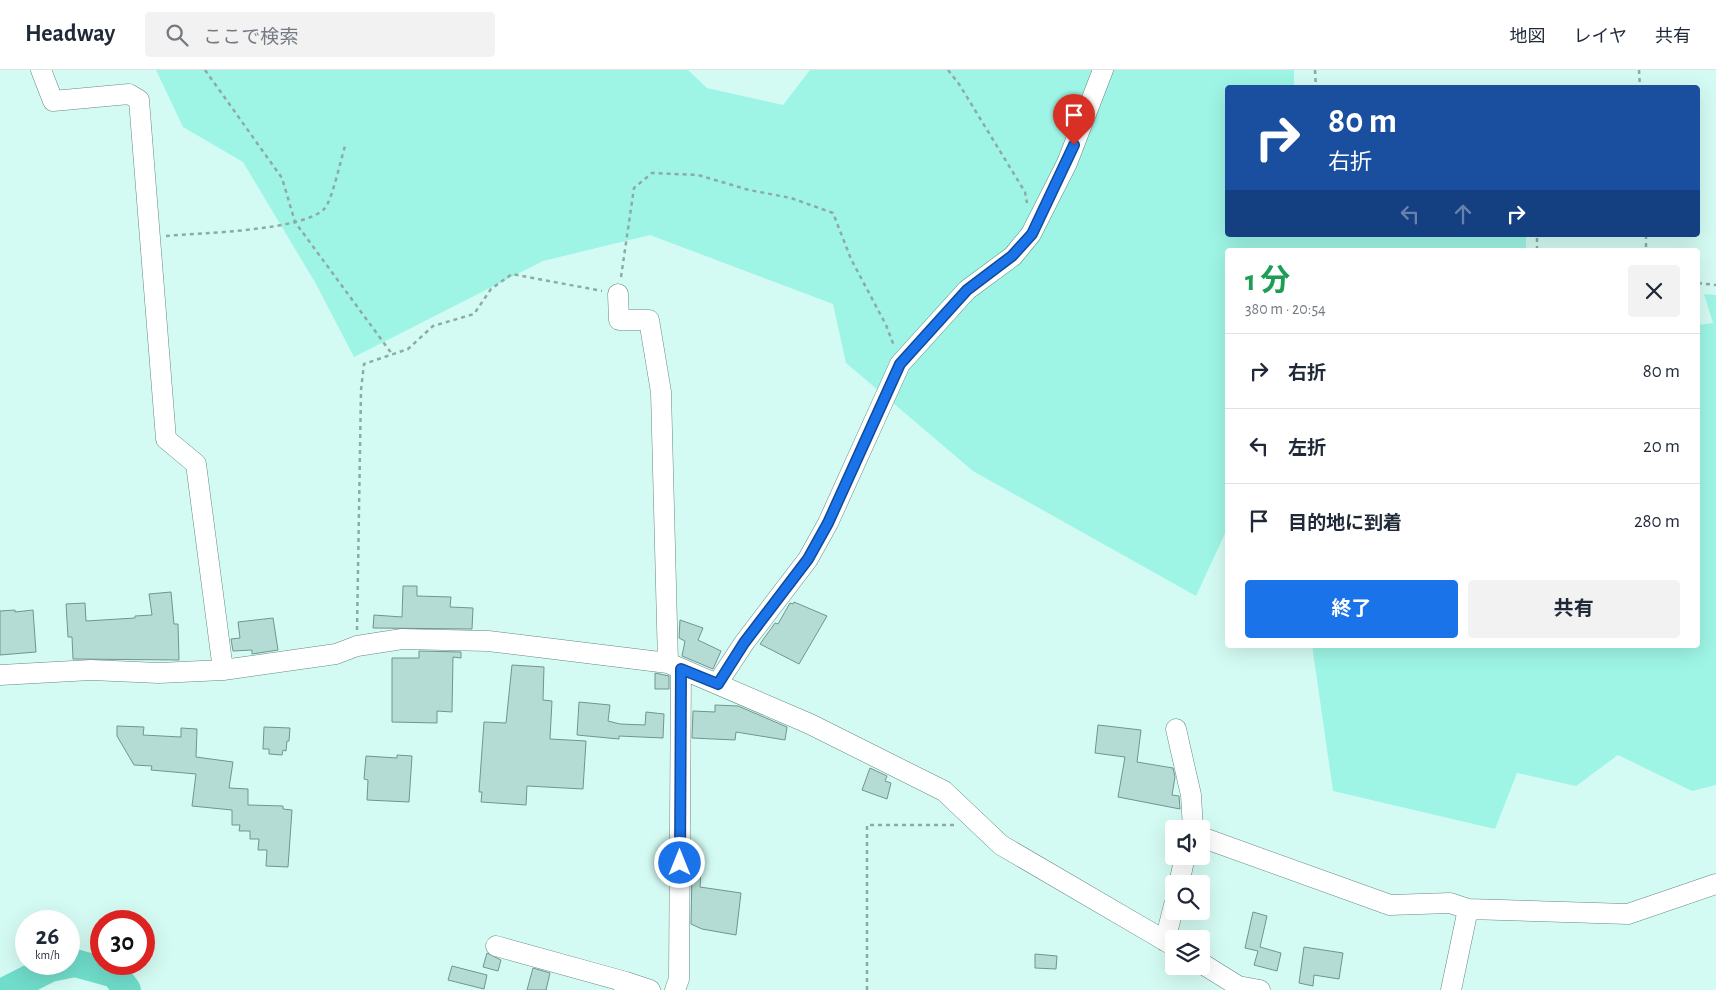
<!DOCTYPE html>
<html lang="ja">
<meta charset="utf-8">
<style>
body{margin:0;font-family:"Alegreya Sans","Noto Sans JP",sans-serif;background:#f2f2f3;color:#1f2937;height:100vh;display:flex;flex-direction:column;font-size:19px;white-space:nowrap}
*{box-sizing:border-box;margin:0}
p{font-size:16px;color:#747a83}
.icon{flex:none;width:28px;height:28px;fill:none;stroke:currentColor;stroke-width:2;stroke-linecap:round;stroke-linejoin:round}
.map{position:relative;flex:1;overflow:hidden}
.side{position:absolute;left:1225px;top:178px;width:475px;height:400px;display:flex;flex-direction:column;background:#fff;border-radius:5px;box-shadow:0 5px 20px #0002}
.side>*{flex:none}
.banner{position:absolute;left:1225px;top:15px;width:475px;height:152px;border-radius:5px;box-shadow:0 5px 20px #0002;background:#1a4fa0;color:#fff;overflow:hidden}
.fabs{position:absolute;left:1165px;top:750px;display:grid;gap:10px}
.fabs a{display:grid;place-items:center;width:45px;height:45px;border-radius:5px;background:#fff;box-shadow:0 5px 20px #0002;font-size:25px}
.speed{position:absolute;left:15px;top:840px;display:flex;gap:10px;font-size:25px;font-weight:700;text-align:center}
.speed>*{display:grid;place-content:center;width:65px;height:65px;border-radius:50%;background:#fff;box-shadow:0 5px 20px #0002;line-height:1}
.speed small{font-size:12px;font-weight:400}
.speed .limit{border:8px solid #d22;background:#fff;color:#111}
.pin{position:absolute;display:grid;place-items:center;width:42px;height:42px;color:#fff;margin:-51px -21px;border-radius:50% 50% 50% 0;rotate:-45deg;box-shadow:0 0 5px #0007}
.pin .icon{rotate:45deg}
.me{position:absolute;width:55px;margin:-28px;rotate:0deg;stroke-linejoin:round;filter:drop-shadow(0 0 4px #0008)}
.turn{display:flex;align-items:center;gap:18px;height:105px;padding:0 20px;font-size:22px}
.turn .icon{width:65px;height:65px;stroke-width:2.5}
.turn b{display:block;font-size:35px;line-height:42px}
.lanes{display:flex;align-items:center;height:48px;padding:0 20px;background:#0003;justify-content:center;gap:25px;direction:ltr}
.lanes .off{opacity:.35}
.round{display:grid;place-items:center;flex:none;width:52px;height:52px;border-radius:5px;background:#f2f2f3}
.head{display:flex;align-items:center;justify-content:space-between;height:85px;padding:0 20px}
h1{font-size:30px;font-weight:700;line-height:38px;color:#1e9e55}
.action{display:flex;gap:10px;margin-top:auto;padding:10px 20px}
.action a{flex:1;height:58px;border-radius:5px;background:#1a73e8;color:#fff;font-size:20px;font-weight:700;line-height:58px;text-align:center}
.action a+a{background:#f2f2f3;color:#1f2937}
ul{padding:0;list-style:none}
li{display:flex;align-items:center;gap:15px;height:75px;padding:0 20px;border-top:1px solid #e0e1e3}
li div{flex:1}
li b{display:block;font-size:19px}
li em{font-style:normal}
header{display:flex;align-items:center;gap:30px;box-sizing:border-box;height:70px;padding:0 25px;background:#fff;border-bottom:1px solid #e0e1e3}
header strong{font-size:24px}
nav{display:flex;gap:28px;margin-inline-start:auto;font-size:18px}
.search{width:350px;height:45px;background:#f2f2f3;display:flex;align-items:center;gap:12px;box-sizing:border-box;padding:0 18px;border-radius:5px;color:#747a83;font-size:19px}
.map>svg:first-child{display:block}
.green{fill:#9ef5e5}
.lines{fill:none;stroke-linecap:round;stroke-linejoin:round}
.river{stroke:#70dcca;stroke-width:28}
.building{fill:#b5dcd4;stroke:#70958e}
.minor-casing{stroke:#658982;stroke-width:21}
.path{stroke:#8daaa4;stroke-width:2.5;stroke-dasharray:4 4;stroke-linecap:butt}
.minor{stroke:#fff;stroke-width:20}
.route-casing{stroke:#114b97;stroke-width:12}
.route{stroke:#1a73e8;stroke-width:9}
</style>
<header>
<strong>Headway</strong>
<div class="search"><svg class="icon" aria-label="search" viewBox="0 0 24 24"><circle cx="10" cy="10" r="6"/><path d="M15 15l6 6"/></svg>ここで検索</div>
<nav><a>地図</a><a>レイヤ</a><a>共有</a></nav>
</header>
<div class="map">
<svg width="1716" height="920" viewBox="0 0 1716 920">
<rect width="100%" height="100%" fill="#d4fbf3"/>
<path class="green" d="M156 0H688L707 18 783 35 810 0H1294V17L1228 18V165H1526V180H1228L1227 459 1196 526 973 401 846 293 833 234 650 165 543 191 354 287 316 214 243 92 183 57Z
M1704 224 1716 225V715L1692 721 1618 685 1576 716 1517 703 1495 759 1333 721 1312 575H1698V255L1713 253Z"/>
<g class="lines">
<path class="river" d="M7 920 50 898 75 893 115 904 127 920"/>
</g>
<path class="building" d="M403 516H417V526L451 527 450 537 473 538 472 559 373 558 374 545 402 547Z
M171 522 174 554H178L179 590 73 589 72 567H68L66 534 85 533 86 551 135 548V546L152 545 149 524Z
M794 532 827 546 799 594 760 574 775 553 778 554 790 533 793 534Z
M15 540V542L33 540 36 582 0 585V541Z
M273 548 278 580 252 584V580L233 581 231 569 240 568 238 552Z
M680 550 703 558 698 570 721 581 713 599 682 586 685 571 679 568Z
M419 581 461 582V588L453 587 452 642 437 641V653L392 652V588H419Z
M512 595 544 597 543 630 552 631 550 669 586 671 583 719 527 716 526 735 481 732 482 722H479L484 652 506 653Z
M655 603 669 606V619H655Z
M579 632 610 635 608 651 620 654 645 655 646 642 664 644 663 668 619 666V669L577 665Z
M715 635 738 636 787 657 785 670 736 662 735 670 692 668 693 641 715 642Z
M1098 655 1141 660 1137 692 1173 698 1175 707 1172 725 1179 726 1180 739 1118 727 1125 687 1095 683Z
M117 656 144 657 143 665 181 667V658L197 659 196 687 233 692 229 718 248 719V735L283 736V739L292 740 288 797 266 796 267 780H258L259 769H250V761H239L240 755H232V740L192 736 196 704 151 700 152 696 134 695 117 666Z
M264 657 290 658 289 671H287L286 681 283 680 282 685 269 684V679H263Z
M397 685 412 686 409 732 367 730 368 710 364 709 366 686 397 688Z
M870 698 887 706 885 711 891 713 887 729 862 720Z
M692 800 701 801 700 817 741 823 736 865 702 859 691 854Z
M1253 842 1267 846 1260 877 1281 883 1277 901 1254 895 1258 881 1245 878Z
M1304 877 1343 883 1339 909 1314 905 1313 916 1299 913Z
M487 883 501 890 498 901 483 897Z
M1035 884 1057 886 1056 899 1035 898Z
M452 896 487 905 484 919 448 910Z
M533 898 550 903 546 920H527Z"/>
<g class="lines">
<g class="minor-casing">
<path id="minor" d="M41 0 53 31 129 24 139 30 166 369 196 394 223 600
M618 224 619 250H649L661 322 668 593
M0 605 91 600 159 603 223 600 336 584 357 576 402 569 488 571 668 593 810 654 944 721 1001 775 1174 876
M717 614 744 573 808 489 828 453 900 294 967 220 1013 186 1031 164 1067 93 1103 0
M1176 659 1191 725 1193 759
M1201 767 1390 835 1450 833 1468 839
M1179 814 1185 786
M1165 871 1174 835
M496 876 626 912
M1201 893 1238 916 1260 920
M624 920 626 912 650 920
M675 920 679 909 681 599
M1451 920 1468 839 1628 844 1716 814"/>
</g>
<path class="path" d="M205 0 282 108 295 152 392 284
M948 0 959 14 1025 122 1027 133
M1315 0 1316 18
M1639 0 1640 18
M1646 165V180
M166 166C198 163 306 161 325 138 332 130 341 89 345 76
M1537 180V165
M621 207 634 118 652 103 698 105 749 120 791 128 833 143 851 189 886 255 894 276
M1698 213 1716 215
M357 560 361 320 364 294 408 279 433 256 474 244 491 219 512 204 602 221
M867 920V755H955"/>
<use href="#minor" class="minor"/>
</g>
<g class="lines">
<g class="route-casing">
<path id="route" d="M680 793 681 599 718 614 744 573 808 489 828 453 900 294 967 220 1012 186 1032 164 1074 75"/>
</g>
<use href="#route" class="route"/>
</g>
</svg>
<div class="fabs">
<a><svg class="icon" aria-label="sound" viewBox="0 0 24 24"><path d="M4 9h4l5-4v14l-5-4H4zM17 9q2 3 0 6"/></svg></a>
<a><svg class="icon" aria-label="search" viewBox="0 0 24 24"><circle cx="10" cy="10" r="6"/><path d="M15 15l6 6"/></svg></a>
<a><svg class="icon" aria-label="layers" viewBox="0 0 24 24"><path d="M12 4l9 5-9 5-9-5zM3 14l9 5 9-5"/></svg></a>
</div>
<div class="speed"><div>26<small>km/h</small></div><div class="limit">30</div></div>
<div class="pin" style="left:1074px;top:75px;background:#d93025"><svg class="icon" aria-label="arrive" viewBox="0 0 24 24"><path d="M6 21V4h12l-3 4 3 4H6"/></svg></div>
<svg class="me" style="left:680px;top:793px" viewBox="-20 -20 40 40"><circle r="17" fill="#1a73e8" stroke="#fff" stroke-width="3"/><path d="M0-11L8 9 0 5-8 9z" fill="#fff"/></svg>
<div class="banner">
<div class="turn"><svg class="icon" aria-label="right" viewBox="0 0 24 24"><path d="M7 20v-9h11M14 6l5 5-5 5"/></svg><div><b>80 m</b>右折</div></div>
<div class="lanes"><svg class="icon off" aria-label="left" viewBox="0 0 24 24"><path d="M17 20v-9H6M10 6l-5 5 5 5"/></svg><svg class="icon off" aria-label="ahead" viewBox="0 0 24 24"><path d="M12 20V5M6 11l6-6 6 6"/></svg><svg class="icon" aria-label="right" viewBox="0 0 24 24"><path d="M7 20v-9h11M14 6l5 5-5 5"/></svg></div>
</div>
<section class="side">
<div class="head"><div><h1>1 分</h1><p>380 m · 20:54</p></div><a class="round"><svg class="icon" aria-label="close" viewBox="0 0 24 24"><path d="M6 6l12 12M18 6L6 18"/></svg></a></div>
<ul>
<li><svg class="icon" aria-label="right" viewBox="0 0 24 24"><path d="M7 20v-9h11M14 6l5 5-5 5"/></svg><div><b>右折</b></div><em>80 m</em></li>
<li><svg class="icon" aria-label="left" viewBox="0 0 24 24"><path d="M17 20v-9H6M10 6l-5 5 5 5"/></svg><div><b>左折</b></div><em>20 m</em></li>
<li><svg class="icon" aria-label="arrive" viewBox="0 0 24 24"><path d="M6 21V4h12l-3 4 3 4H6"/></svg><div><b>目的地に到着</b></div><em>280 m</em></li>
</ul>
<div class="action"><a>終了</a><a>共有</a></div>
</section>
</div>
